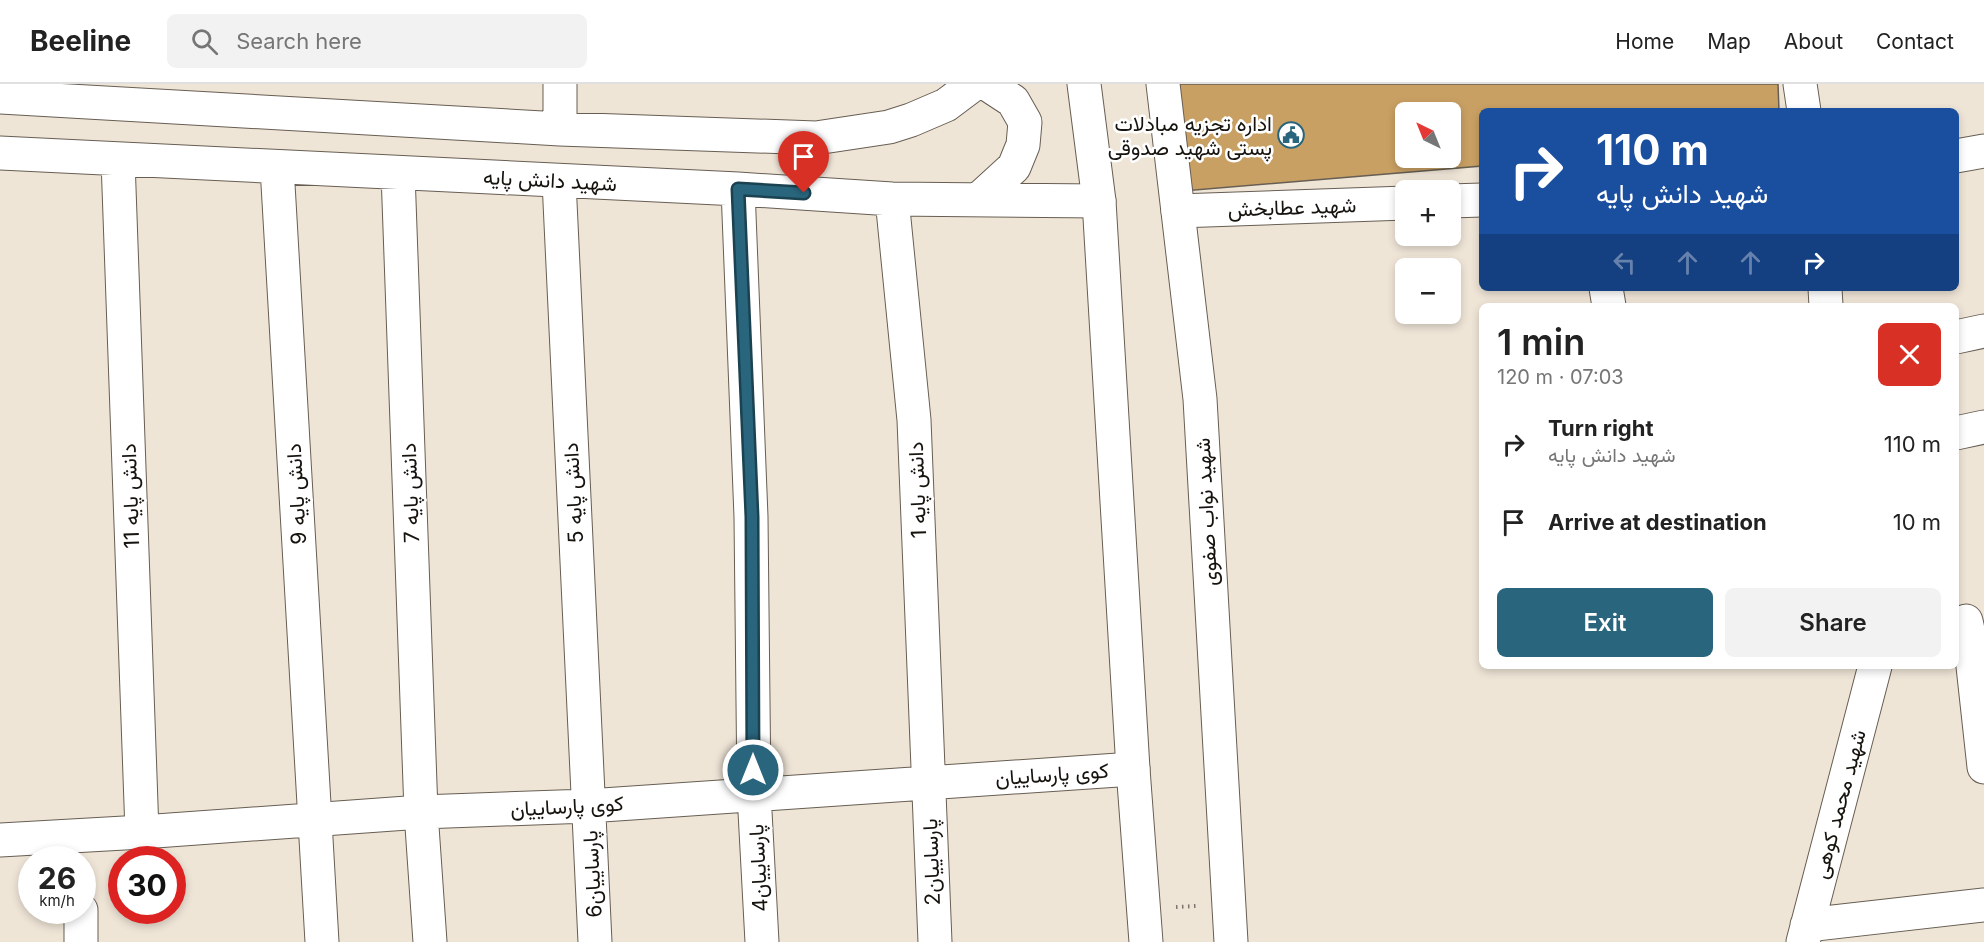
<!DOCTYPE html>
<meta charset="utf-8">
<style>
body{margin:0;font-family:Inter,Vazirmatn,sans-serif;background:#f2f2f2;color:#222;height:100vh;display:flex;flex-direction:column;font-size:22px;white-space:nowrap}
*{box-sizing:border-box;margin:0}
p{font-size:20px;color:#767676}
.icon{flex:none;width:33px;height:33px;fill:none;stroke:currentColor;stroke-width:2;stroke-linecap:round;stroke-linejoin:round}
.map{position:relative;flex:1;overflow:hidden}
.side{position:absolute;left:1479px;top:219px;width:480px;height:366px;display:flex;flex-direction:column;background:#fff;border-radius:9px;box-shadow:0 3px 9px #0003}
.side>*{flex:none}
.banner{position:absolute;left:1479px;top:24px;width:480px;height:183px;border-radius:9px;box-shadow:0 3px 9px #0003;background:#1a4fa0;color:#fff;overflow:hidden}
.needle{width:39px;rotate:317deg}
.fabs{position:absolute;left:1395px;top:18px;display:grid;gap:12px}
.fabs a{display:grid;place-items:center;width:66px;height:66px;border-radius:9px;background:#fff;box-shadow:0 3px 9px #0003;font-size:30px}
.speed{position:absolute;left:18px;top:762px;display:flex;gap:12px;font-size:30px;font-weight:700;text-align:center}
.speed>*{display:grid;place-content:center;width:78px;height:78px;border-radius:50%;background:#fff;box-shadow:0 3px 9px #0003;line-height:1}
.speed small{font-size:15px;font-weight:400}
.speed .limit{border:9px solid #d22;background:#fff;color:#111}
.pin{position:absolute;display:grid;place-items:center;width:51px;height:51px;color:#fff;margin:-62px -26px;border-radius:50% 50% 50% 0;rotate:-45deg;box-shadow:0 0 6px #0007}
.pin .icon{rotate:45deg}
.me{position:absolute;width:66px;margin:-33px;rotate:0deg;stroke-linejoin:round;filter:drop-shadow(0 0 4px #0008)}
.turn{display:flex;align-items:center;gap:21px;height:126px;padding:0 18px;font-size:27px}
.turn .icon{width:78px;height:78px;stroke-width:2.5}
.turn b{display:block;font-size:42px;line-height:51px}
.lanes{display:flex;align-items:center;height:57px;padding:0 18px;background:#0003;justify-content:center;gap:30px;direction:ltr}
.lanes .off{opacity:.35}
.round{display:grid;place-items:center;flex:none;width:63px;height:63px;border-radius:9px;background:#f2f2f2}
.summary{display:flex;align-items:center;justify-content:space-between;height:102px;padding:0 18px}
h1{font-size:36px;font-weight:600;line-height:45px}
.cta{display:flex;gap:12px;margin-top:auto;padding:12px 18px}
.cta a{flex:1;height:69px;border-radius:9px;background:#29657c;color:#fff;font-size:24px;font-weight:600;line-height:69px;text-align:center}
.cta a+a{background:#f2f2f2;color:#222}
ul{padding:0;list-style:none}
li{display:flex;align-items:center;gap:18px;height:78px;padding:0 18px}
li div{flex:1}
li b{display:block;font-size:22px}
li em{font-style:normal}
header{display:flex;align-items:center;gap:36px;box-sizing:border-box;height:84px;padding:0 30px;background:#fff;border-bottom:2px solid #e0e0e0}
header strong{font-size:28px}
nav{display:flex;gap:33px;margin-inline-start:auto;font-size:21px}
.search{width:420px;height:54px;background:#f2f2f2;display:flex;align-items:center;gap:15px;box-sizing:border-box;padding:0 21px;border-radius:9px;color:#767676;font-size:22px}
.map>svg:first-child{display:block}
.building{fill:#c9a063;stroke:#675f53;stroke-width:1.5;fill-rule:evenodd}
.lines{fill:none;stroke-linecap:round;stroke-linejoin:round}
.minor-casing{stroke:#675e53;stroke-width:35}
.major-casing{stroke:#675e53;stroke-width:35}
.path{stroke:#7e776e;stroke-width:4;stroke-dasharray:1.5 4.5;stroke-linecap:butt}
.minor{stroke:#fff;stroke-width:33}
.major{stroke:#fff;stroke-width:33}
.route-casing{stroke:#1b4251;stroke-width:15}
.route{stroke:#29657c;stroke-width:10}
.labels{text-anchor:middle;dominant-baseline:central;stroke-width:5;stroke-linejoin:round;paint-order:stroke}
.poi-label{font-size:21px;fill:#16120e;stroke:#fff;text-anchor:end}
.street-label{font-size:21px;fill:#16120e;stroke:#fff}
</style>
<header>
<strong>Beeline</strong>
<div class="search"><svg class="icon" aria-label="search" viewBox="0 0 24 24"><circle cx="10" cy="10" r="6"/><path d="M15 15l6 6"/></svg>Search here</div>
<nav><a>Home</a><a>Map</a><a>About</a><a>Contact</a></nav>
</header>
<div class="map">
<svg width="1984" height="858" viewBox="0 0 1984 858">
<rect width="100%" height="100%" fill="#efe5d7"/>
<path class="building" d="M1171 0H1778L1779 27H1482V82L1183 107ZM1406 28H1450V74H1406Z"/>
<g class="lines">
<g class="minor-casing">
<path id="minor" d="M1800 0 1804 27
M0 13 560 45 816 54 889 43 911 36 946 21 974 0
M560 45V0
M0 69 738 105 892 115 1099 117
M1956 72 1984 67
M118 76 142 748
M277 83 322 858
M398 89 421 728 430 858
M559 97 595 858
M738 105 751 433 754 709 762 858
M892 115 914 336 935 858
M979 115 1014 83 1023 61 1025 38 1013 17 987 0
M1450 117 1482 116
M1178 127 1406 119
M1606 204 1609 222
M1825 204 1826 222
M1956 253 1984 247
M1956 349 1984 343
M1966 537 1970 555 1984 683
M0 756 142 748 421 728 588 722 1133 685
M81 826V858
M1807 841 1984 821
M1803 858 1875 582"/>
</g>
<g class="major-casing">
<path id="major" d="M1084 0 1099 117 1133 685 1146 858
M1163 0 1200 315 1231 858"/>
</g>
<path class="path" d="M1176 823 1196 822"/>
<use href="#minor" class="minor"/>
<use href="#major" class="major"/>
</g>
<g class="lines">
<g class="route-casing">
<path id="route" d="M753 686 752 433 738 105 804 109"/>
</g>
<use href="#route" class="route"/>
</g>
<defs>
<g id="civic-ring" transform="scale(1.35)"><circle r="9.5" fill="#fff" stroke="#29657c" stroke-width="1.5"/><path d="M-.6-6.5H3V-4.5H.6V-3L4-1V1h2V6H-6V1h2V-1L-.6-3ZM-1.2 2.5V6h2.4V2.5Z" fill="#29657c"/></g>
</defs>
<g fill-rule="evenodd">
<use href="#civic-ring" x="1291" y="51"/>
</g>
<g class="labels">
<g class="poi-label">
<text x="1272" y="39">اداره تجزیه مبادلات<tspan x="1272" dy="24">پستی شهید صدوقی</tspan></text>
</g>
<g class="street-label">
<text transform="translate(550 96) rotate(3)">شهید دانش پایه</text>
<text transform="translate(1292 123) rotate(-2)">شهید عطابخش</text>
<text transform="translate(917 406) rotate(-92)">دانش پایه 1</text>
<text transform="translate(410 409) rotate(-92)">دانش پایه 7</text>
<text transform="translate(573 409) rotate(-93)">دانش پایه 5</text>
<text transform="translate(296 410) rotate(-93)">دانش پایه 9</text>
<text transform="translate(130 412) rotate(-92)">دانش پایه 11</text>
<text transform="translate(1206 428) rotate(-93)">شهید نواب صفوی</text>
<text transform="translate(1052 690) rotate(-4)">کوی پارساییان</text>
<text transform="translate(1839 720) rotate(-75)">شهید محمد کوهی</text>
<text transform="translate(567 722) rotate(-3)">کوی پارساییان</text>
<text transform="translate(931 778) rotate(-92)">پارساییان2</text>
<text transform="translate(758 784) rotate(-93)">پارساییان4</text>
<text transform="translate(592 790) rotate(-93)">پارساییان6</text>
</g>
</g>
</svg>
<div class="fabs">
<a><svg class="needle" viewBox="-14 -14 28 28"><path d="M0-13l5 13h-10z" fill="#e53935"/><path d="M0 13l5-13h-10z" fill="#767676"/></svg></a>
<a>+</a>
<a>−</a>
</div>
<div class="speed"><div>26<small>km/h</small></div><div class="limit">30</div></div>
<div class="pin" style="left:804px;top:109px;background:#d93025"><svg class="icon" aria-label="arrive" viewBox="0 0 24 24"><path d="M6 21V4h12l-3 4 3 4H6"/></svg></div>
<svg class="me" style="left:753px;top:686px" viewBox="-20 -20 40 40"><circle r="17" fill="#29657c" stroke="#fff" stroke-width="3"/><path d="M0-11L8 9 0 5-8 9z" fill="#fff"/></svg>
<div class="banner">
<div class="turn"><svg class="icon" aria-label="right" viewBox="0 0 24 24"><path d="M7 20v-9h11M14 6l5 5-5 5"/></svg><div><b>110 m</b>شهید دانش پایه</div></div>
<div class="lanes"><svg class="icon off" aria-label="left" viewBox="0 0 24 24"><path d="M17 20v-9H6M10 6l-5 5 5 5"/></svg><svg class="icon off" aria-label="ahead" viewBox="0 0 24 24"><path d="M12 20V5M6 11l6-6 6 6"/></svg><svg class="icon off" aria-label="ahead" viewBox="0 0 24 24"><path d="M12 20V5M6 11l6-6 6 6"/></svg><svg class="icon" aria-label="right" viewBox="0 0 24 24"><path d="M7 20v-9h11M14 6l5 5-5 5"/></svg></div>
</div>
<section class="side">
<div class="summary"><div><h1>1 min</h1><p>120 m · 07:03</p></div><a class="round" style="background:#d93025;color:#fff"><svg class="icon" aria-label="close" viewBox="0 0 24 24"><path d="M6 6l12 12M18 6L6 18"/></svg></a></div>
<ul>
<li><svg class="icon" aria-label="right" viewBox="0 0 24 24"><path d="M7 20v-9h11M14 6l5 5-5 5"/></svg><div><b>Turn right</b><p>شهید دانش پایه</p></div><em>110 m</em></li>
<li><svg class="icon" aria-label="arrive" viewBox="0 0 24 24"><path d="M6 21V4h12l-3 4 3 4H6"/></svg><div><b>Arrive at destination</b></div><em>10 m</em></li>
</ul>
<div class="cta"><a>Exit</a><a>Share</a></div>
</section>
</div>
